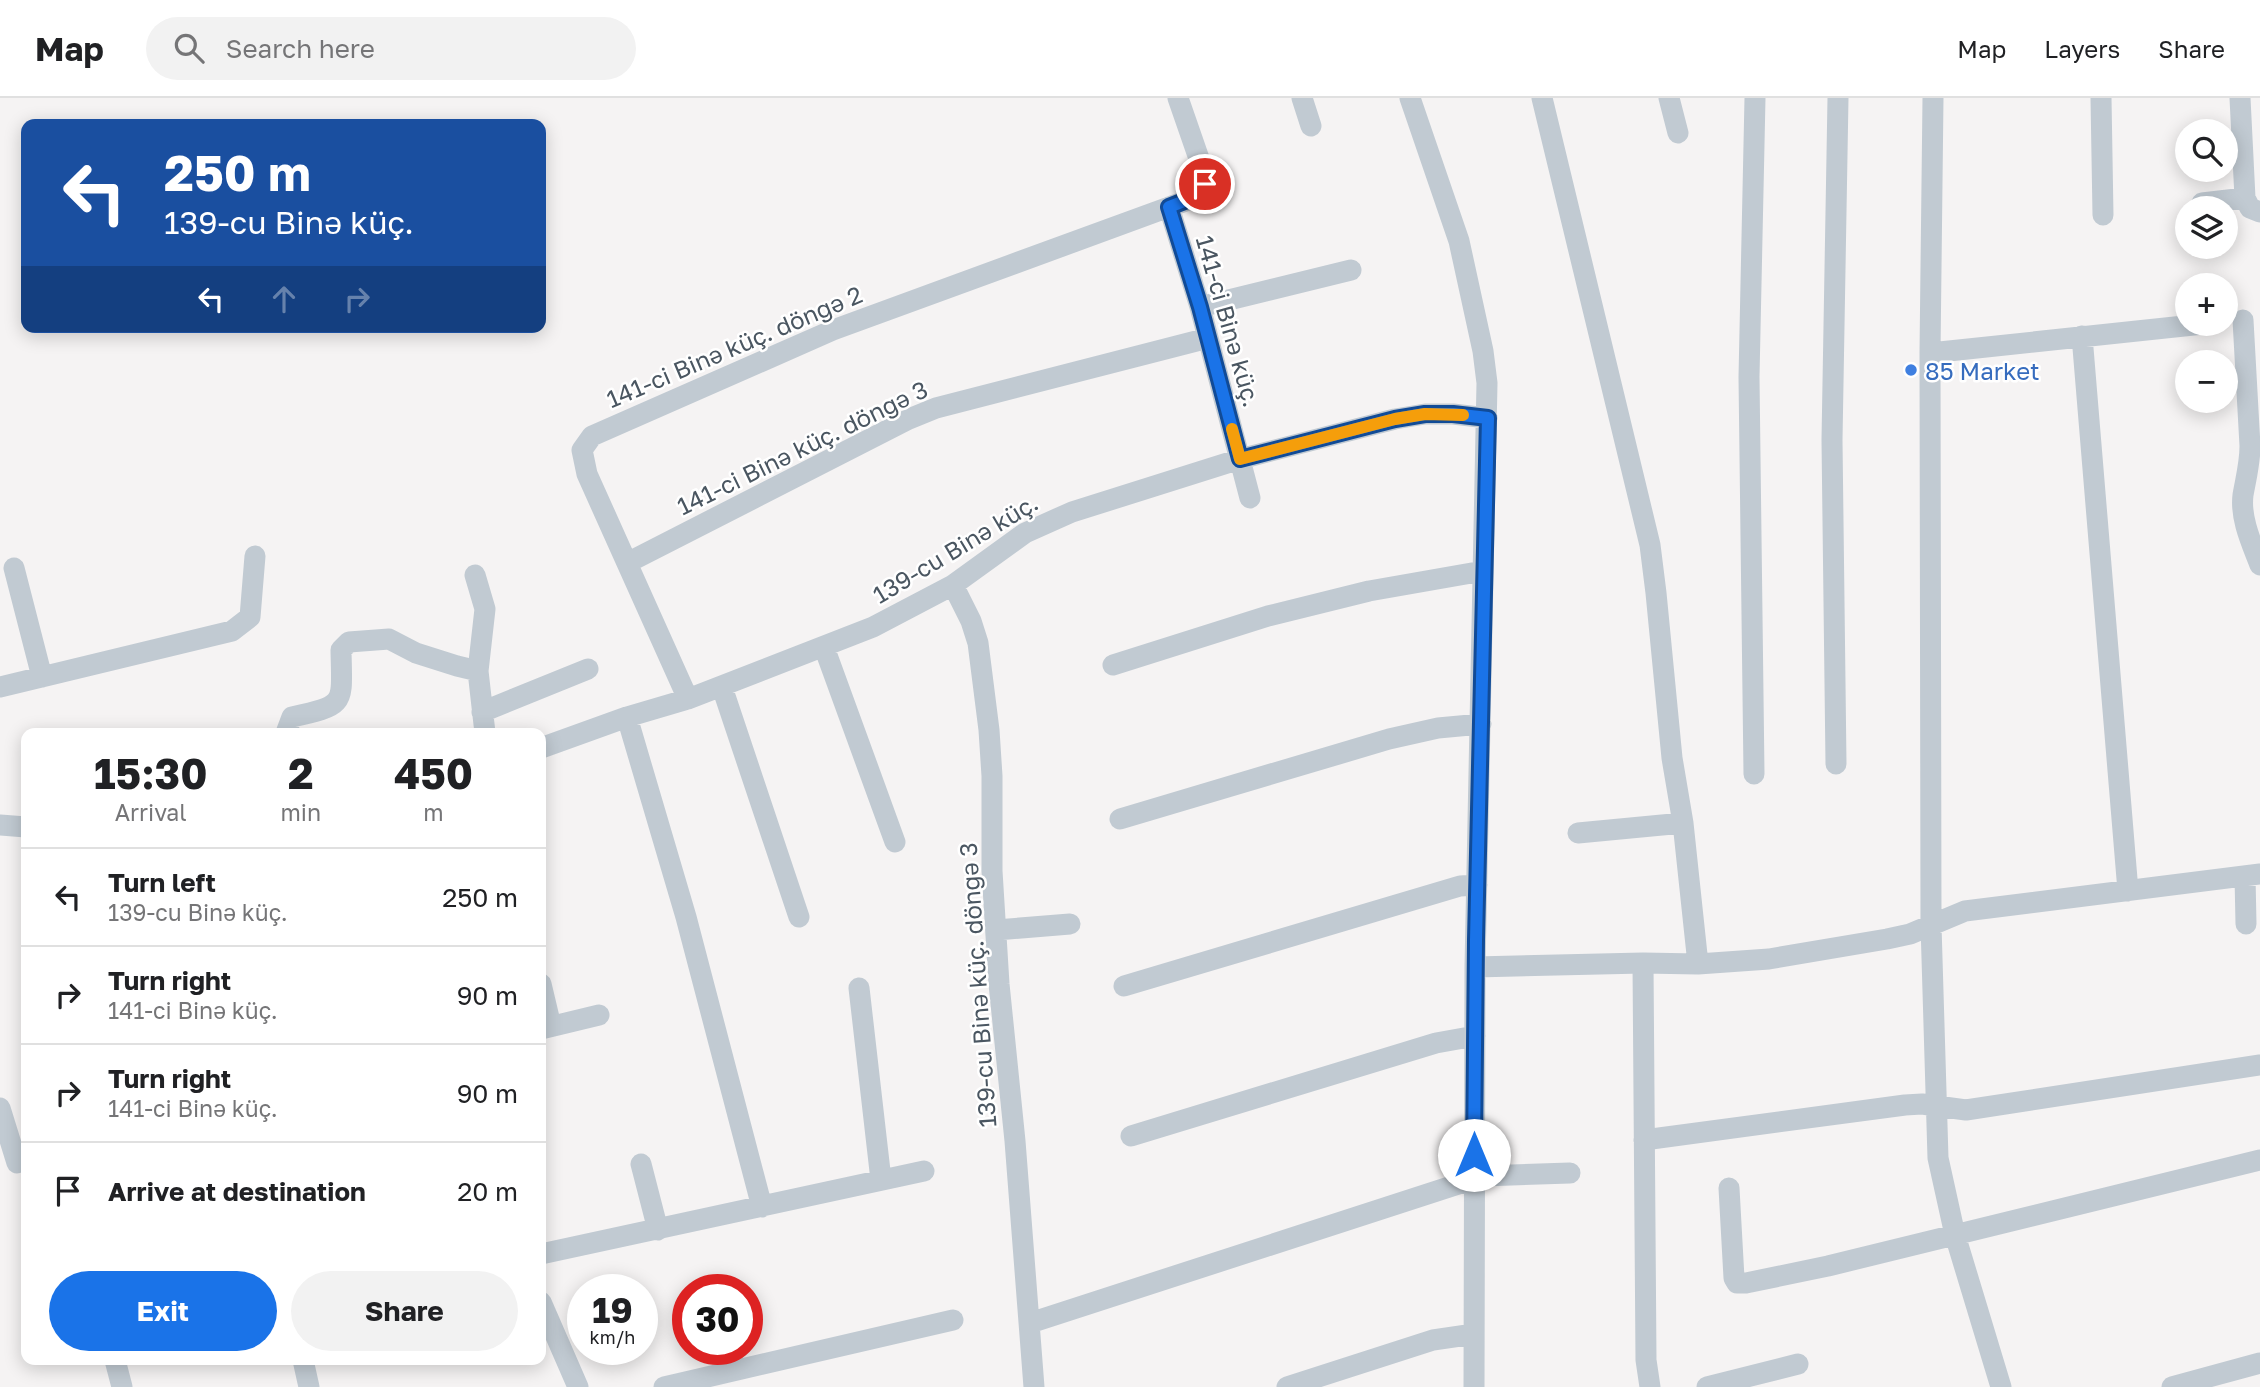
<!DOCTYPE html>
<meta charset="utf-8">
<style>
body{margin:0;font-family:"Golos Text",sans-serif;background:#f2f2f2;color:#202124;height:100vh;display:flex;flex-direction:column;font-size:26px;white-space:nowrap}
*{box-sizing:border-box;margin:0}
p{font-size:23px;color:#757577}
.icon{flex:none;width:38px;height:38px;fill:none;stroke:currentColor;stroke-width:2;stroke-linecap:round;stroke-linejoin:round}
.map{position:relative;flex:1;overflow:hidden}
.panel{position:absolute;left:21px;top:630px;width:525px;height:637px;display:flex;flex-direction:column;background:#fff;border-radius:14px;box-shadow:0 4px 18px #0003}
.panel>*{flex:none}
.hud{position:absolute;left:21px;top:21px;width:525px;height:214px;border-radius:14px;box-shadow:0 4px 18px #0003;background:#1a4fa0;color:#fff;overflow:hidden}
.controls{position:absolute;left:2175px;top:21px;display:grid;gap:14px}
.controls a{display:grid;place-items:center;width:63px;height:63px;border-radius:50%;background:#fff;box-shadow:0 4px 18px #0003;font-size:35px}
.speed{position:absolute;left:567px;top:1176px;display:flex;gap:14px;font-size:35px;font-weight:700;text-align:center}
.speed>*{display:grid;place-content:center;width:91px;height:91px;border-radius:50%;background:#fff;box-shadow:0 4px 18px #0003;line-height:1}
.speed small{font-size:18px;font-weight:400}
.speed .limit{border:10px solid #d22;background:#fff;color:#111}
.pin{position:absolute;display:grid;place-items:center;width:60px;height:60px;color:#fff;margin:-30px;border:4px solid #fff;border-radius:50%;box-shadow:0 2px 7px #0007}
.me{position:absolute;width:77px;margin:-38px;rotate:0deg;stroke-linejoin:round;filter:drop-shadow(0 0 5px #0008)}
.turn{display:flex;align-items:center;gap:24px;height:147px;padding:0 28px;font-size:32px}
.turn .icon{width:91px;height:91px;stroke-width:2.5}
.turn b{display:block;font-size:49px;line-height:60px}
.lanes{display:flex;align-items:center;height:66px;padding:0 28px;background:#0003;justify-content:center;gap:35px;direction:ltr}
.lanes .off{opacity:.35}
.eta{display:flex;justify-content:space-evenly;align-items:center;height:119px;text-align:center}
.eta b{font-size:42px;font-weight:700;line-height:49px}
.primary-button{display:flex;gap:14px;margin-top:auto;padding:14px 28px}
.primary-button a{flex:1;height:80px;border-radius:42px;background:#1a73e8;color:#fff;font-size:28px;font-weight:700;line-height:80px;text-align:center}
.primary-button a+a{background:#f2f2f2;color:#202124}
ul{padding:0;list-style:none}
li{display:flex;align-items:center;gap:21px;height:98px;padding:0 28px;border-top:2px solid #e0e0e0}
li div{flex:1}
li b{display:block;font-size:26px}
li em{font-style:normal}
header{display:flex;align-items:center;gap:42px;box-sizing:border-box;height:98px;padding:0 35px;background:#fff;border-bottom:2px solid #e0e0e0}
header strong{font-size:33px}
nav{display:flex;gap:38px;margin-inline-start:auto;font-size:24px}
.search{width:490px;height:63px;background:#f2f2f2;display:flex;align-items:center;gap:18px;box-sizing:border-box;padding:0 24px;border-radius:38px;color:#757577;font-size:26px}
.map>svg:first-child{display:block}
.lines{fill:none;stroke-linecap:round;stroke-linejoin:round}
.minor{stroke:#c1cad2;stroke-width:21}
.route-casing{stroke:#114b97;stroke-width:18}
.route{stroke:#1a73e8;stroke-width:12}
.slow{stroke:#f59e0b;stroke-width:12}
.shop-dot{fill:#3f7fe0;stroke:#fff;stroke-width:2.5}
.labels{text-anchor:middle;dominant-baseline:central;stroke-width:5;stroke-linejoin:round;paint-order:stroke}
.street-label{font-size:24px;fill:#4a5661;stroke:#fff}
.shop-label{font-size:24px;fill:#366cbe;stroke:#fff;text-anchor:start}
</style>
<header>
<strong>Map</strong>
<div class="search"><svg class="icon" aria-label="search" viewBox="0 0 24 24"><circle cx="10" cy="10" r="6"/><path d="M15 15l6 6"/></svg>Search here</div>
<nav><a>Map</a><a>Layers</a><a>Share</a></nav>
</header>
<div class="map">
<svg width="2260" height="1289" viewBox="0 0 2260 1289">
<rect width="100%" height="100%" fill="#f5f3f3"/>
<g class="lines">
<path class="minor" d="M1178 0 1204 75C1207 101 1189 101 1169 109L1200 209 1250 400
M1302 0 1311 28
M1410 0 1459 143 1483 253 1487 285 1475 869 1474 1289
M1542 0 1650 447 1656 495 1672 660 1683 725 1698 866
M1669 0 1678 35
M1933 0 1930 255 1931 827 1938 1060 1955 1137 2001 1289
M2101 0 2103 117
M2240 0 2245 100 2250 110 2260 114
M2202 105 2245 100
M1200 209 1351 172
M2243 222 2250 348C2250 365 2246 380 2243 397 2240 421 2252 446 2260 467
M2082 238 2128 793
M1930 255 2203 226
M627 465 909 321 936 310 1208 240
M14 470 42 579
M475 477 485 511 478 573 485 635
M953 487 971 523 978 545 989 632 992 678V773L999 886 1015 1043 1034 1289
M824 549 895 744
M1113 567 1268 518 1369 493 1483 473
M0 589 232 533 250 519 255 458
M722 589 799 819
M688 601 587 376 582 352 592 338 833 232 1169 109
M482 614 588 571
M627 619 686 819 762 1109
M286 635 292 619C347 607 342 607 341 552L349 544 389 541 416 555 457 568 478 573
M541 650 627 619 688 601 873 529 953 487 1025 435 1072 414 1240 361 1395 321 1425 316H1453L1487 320
M1836 666 1832 342 1838 0
M1754 676 1749 279 1755 0
M1120 721 1389 641 1438 630 1481 626
M0 727 26 729
M1578 735 1683 725
M2245 778 2246 826
M996 832 1070 826
M1643 865 1646 1262 1650 1289
M1475 869 1643 865 1698 866 1769 861 1887 841 1910 836 1965 813 2260 776
M541 886 551 928
M1124 888 1460 788 1477 787
M859 890 881 1082
M541 931 599 917
M0 1010 17 1065
M1131 1038 1436 945 1475 938
M1644 1042 1905 1007 1922 1006 1966 1012 2260 967
M641 1066 658 1132
M1729 1090 1734 1180 1737 1185H1746L1828 1168 2260 1062
M541 1156 924 1073
M541 1204 578 1289
M1030 1225 1483 1078 1570 1075
M115 1262 122 1289
M303 1262 309 1289
M664 1289 953 1222
M1287 1289 1433 1242 1474 1236
M1707 1289 1798 1266
M2172 1289 2260 1265"/>
</g>
<g class="lines">
<g class="route-casing">
<path id="route" d="M1205 86 1197 98 1169 109 1200 209 1240 361 1395 321 1425 316H1453L1488 320 1476 842 1474 1057"/>
</g>
<use href="#route" class="route"/>
<path class="slow" d="M1232 331 1240 361 1395 321 1425 316 1463 317"/>
</g>
<circle class="shop-dot" cx="1911" cy="272" r="7"/>
<g class="labels">
<g class="street-label">
<text transform="translate(1229 223) rotate(74)">141-ci Binə küç.</text>
<text transform="translate(734 248) rotate(-23)">141-ci Binə küç. döngə 2</text>
<text transform="translate(802 349) rotate(-26)">141-ci Binə küç. döngə 3</text>
<text transform="translate(955 450) rotate(-31)">139-cu Binə küç.</text>
<text transform="translate(977 887) rotate(-94)">139-cu Binə küç. döngə 3</text>
</g>
<g class="shop-label">
<text x="1925" y="272">85 Market</text>
</g>
</g>
</svg>
<div class="controls">
<a><svg class="icon" aria-label="search" viewBox="0 0 24 24"><circle cx="10" cy="10" r="6"/><path d="M15 15l6 6"/></svg></a>
<a><svg class="icon" aria-label="layers" viewBox="0 0 24 24"><path d="M12 4l9 5-9 5-9-5zM3 14l9 5 9-5"/></svg></a>
<a>+</a>
<a>−</a>
</div>
<div class="speed"><div>19<small>km/h</small></div><div class="limit">30</div></div>
<div class="pin" style="left:1205px;top:86px;background:#d93025"><svg class="icon" aria-label="arrive" viewBox="0 0 24 24"><path d="M6 21V4h12l-3 4 3 4H6"/></svg></div>
<svg class="me" style="left:1474px;top:1057px" viewBox="-20 -20 40 40"><circle r="19" fill="#fff"/><path d="M0-13L10 11 0 6-10 11z" fill="#1a73e8"/></svg>
<div class="hud">
<div class="turn"><svg class="icon" aria-label="left" viewBox="0 0 24 24"><path d="M17 20v-9H6M10 6l-5 5 5 5"/></svg><div><b>250 m</b>139-cu Binə küç.</div></div>
<div class="lanes"><svg class="icon" aria-label="left" viewBox="0 0 24 24"><path d="M17 20v-9H6M10 6l-5 5 5 5"/></svg><svg class="icon off" aria-label="ahead" viewBox="0 0 24 24"><path d="M12 20V5M6 11l6-6 6 6"/></svg><svg class="icon off" aria-label="right" viewBox="0 0 24 24"><path d="M7 20v-9h11M14 6l5 5-5 5"/></svg></div>
</div>
<section class="panel">
<div class="eta">
<div><b>15:30</b><p>Arrival</p></div>
<div><b>2</b><p>min</p></div>
<div><b>450</b><p>m</p></div>
</div>
<ul>
<li><svg class="icon" aria-label="left" viewBox="0 0 24 24"><path d="M17 20v-9H6M10 6l-5 5 5 5"/></svg><div><b>Turn left</b><p>139-cu Binə küç.</p></div><em>250 m</em></li>
<li><svg class="icon" aria-label="right" viewBox="0 0 24 24"><path d="M7 20v-9h11M14 6l5 5-5 5"/></svg><div><b>Turn right</b><p>141-ci Binə küç.</p></div><em>90 m</em></li>
<li><svg class="icon" aria-label="right" viewBox="0 0 24 24"><path d="M7 20v-9h11M14 6l5 5-5 5"/></svg><div><b>Turn right</b><p>141-ci Binə küç.</p></div><em>90 m</em></li>
<li><svg class="icon" aria-label="arrive" viewBox="0 0 24 24"><path d="M6 21V4h12l-3 4 3 4H6"/></svg><div><b>Arrive at destination</b></div><em>20 m</em></li>
</ul>
<div class="primary-button"><a>Exit</a><a>Share</a></div>
</section>
</div>
